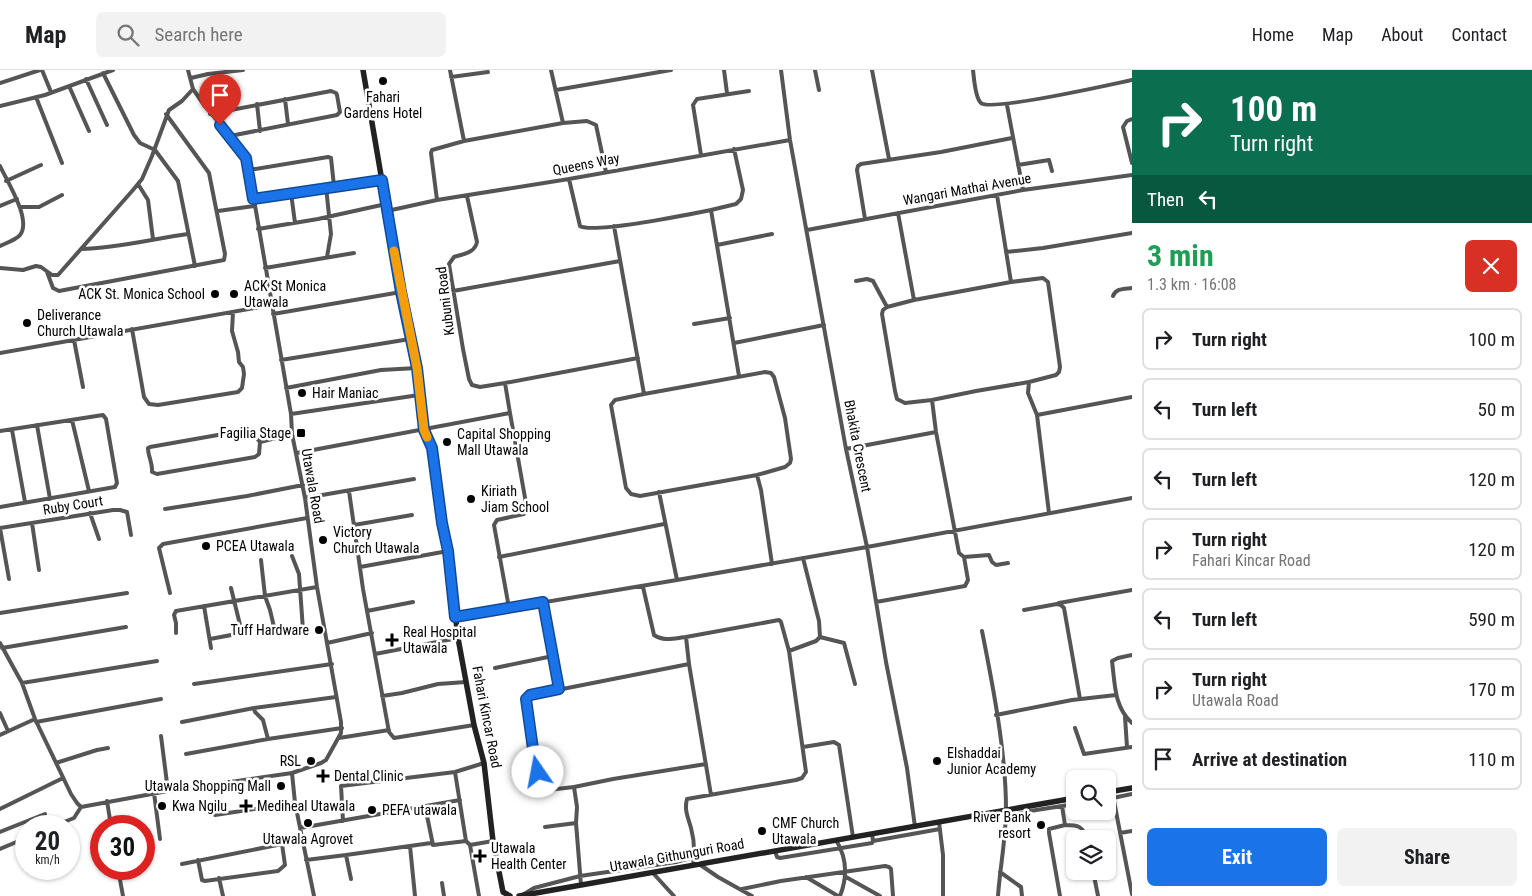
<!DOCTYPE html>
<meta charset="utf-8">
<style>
body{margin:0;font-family:"Roboto Condensed",sans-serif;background:#f2f2f2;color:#202124;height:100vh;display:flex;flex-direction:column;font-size:19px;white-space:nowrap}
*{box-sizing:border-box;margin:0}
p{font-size:16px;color:#757577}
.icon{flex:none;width:28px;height:28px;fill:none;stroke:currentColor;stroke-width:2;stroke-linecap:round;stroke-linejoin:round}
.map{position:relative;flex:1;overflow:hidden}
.sheet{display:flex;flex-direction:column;background:#fff;width:400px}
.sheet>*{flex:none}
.guide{background:#0b6e4f;color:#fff;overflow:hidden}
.fabs{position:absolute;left:1066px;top:700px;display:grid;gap:10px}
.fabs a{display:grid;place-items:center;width:50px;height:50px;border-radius:8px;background:#fff;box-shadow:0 1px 4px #0004;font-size:25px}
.speed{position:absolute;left:15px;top:745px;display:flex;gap:10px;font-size:25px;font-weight:700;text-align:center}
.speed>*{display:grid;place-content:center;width:65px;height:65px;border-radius:50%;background:#fff;box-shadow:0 1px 4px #0004;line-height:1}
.speed small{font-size:12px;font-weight:400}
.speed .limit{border:8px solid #d22;background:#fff;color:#111}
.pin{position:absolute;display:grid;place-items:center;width:42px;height:42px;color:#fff;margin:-51px -21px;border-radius:50% 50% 50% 0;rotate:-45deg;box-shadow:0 0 5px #0007}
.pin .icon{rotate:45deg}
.me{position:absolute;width:55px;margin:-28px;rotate:348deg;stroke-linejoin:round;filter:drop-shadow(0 0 4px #0008)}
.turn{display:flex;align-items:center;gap:18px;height:105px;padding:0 15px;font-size:22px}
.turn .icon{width:65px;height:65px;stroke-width:2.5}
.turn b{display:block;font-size:35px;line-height:42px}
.then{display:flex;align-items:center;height:48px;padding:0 15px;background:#0003;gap:10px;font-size:19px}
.round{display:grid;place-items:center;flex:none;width:52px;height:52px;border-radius:8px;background:#f2f2f2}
.overview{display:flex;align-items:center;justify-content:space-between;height:85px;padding:0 15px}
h1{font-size:30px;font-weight:700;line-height:38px;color:#1e9e55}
.action{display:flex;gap:10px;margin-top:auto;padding:10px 15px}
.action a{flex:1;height:58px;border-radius:8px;background:#1a73e8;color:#fff;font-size:20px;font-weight:700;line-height:58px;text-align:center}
.action a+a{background:#f2f2f2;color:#202124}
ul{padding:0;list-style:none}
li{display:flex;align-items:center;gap:15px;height:62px;margin:0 10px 8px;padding:0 5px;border:2px solid #e0e0e0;border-radius:8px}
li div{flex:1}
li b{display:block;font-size:19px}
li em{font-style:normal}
header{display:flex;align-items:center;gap:30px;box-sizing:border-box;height:70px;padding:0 25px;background:#fff;border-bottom:1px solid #e0e0e0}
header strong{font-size:24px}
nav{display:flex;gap:28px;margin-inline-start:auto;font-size:18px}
.search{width:350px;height:45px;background:#f2f2f2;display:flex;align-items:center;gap:12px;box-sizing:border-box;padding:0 18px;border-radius:8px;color:#757577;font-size:19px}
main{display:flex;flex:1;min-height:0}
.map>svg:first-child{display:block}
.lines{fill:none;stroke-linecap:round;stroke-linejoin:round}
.street{stroke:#555;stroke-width:4}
.secondary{stroke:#222;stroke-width:5.5}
.route-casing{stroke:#114b97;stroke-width:12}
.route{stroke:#1a73e8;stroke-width:9}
.slow{stroke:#f59e0b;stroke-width:9}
.poi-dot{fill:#000;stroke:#fff;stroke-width:2}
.labels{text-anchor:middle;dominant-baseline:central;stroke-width:5;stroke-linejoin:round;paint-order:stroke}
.poi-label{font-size:14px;fill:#000;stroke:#fff;text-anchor:start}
.street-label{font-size:14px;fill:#000;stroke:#fff}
</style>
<header>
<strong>Map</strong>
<div class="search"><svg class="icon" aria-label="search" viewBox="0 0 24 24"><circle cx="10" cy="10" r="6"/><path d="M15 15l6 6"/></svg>Search here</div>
<nav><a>Home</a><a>Map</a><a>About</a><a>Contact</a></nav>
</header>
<main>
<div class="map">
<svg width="1132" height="826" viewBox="0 0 1132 826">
<rect width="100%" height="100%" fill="#fff"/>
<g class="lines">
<path class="street" d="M42 0 51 22
M188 0 193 19 204 35 230 66 247 89 291 344 292 364 305 428 317 517 341 652V663L326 690 321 693 292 703 295 733 314 826
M450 0 464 71
M551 0 563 53
M724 0 727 23
M781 0 790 70 846 379 867 477 886 592 907 698 915 757
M815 0 819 20
M872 0 889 89
M973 0C974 8 975 28 981 33 990 42 1113 14 1132 10
M103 3 134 65 140 73 155 80 178 111 195 196
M451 7 488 2
M191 8 208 4 243 0
M86 9 107 55
M0 13 40 0
M69 16 89 61
M556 20 671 0
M36 27 62 93
M285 29 288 54
M257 34 260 61
M1007 35 1023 120
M0 36 45 25 113 0
M210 44 331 21 336 23 337 25 340 42 337 45 230 66
M1132 49 1127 51 1123 57 1132 93
M701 85 693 35 697 29 749 21
M1018 95 1049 90 1052 101
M0 96C7 111 32 150 20 165 16 170 6 173 0 176
M249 100 328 87 331 88 334 116
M569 109 580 156C592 164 691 144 711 140L739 306
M6 111 41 95
M138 114 148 130 153 169
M326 117 331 164 327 187
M291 123 295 153
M997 125 1011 212 1043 208 1048 212 1060 297 1059 302 1056 305 1029 312 1028 323 1037 345
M467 126 477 172C475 183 463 184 454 187L449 194 463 279 469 309 472 315 480 317 505 313
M253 129 382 111
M437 130 431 83 432 80 464 71 563 53 587 51 596 55 606 102
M0 136 17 129
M21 137H39L62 125
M711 140 736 134 741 129 743 120 734 79
M218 141 254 136
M387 141 437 130 569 109 790 70
M898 143 914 230
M865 149 857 100 858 96 861 94 941 82 1012 68
M614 156 644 324 765 302 771 303 774 307 785 348 791 389 790 393 785 397 757 405 640 426 631 424 626 418 611 335 615 330 644 324
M258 159 318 149 386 134
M807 160 1023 120 1132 105
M717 175 772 164
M81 179C117 178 152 169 188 164
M1006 182 1043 178 1132 163
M0 198 23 200 36 196 41 197 52 205H58L133 120 142 109 152 86 169 40 182 31 193 19
M265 198 354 183
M47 202 53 218 59 221 224 190 225 184 209 103 166 44
M856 211 867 209 873 211 887 237
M1011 212 914 230 887 237 883 240 882 244 895 321 897 329 905 333 932 330 976 321 1029 312
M453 221 620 191
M1113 226C1116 218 1124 219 1132 218
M273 244 401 222
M694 254 730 248
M132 259 144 327 149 334 158 335 238 322 242 318 244 304 243 297 239 292 238 282 232 261 233 242
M74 270 83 317
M734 273 824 255
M0 283 272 235
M281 290 410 269
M286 318 381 300 417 298
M932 330 936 362 959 483 964 487 989 485 992 492 996 495 1008 493
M291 344 419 325
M72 350 89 421
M37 355 50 429
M12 360 25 432
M246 360 252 362 260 372 259 384 255 387 157 404 152 402C153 393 148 387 148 378L150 377Z
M0 361 103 345 106 349 117 413 115 417 0 437
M260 372 292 364
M846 379 936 362
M297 383 510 343 505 313 638 288
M757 405 761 420 772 494
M349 421 363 519 389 662 394 668 474 655
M305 428 414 409
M165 439 247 426 303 415
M90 443 99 469
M1049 443 1037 345 1132 327
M32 453 39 500
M354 455 412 445
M0 458 113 440H120L127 442 131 465
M0 458 9 509
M499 487 664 454
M261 490 265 526 270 540 274 557 283 564 302 562 303 560 299 504 292 486
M360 497 448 481
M677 510 867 477 1132 428
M643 517 654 565C664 572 675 568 686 567
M170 523 159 478 163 474 307 448
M543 532 559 619
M876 532 965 516 968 510 964 487
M1059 533 1132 520
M204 536 211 578
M509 538 494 455 497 450 524 444 527 439 510 343
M1024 540 1057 534 1061 535 1064 538 1080 629
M367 541 413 532
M0 543 127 523
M455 547 677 510 659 422
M982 561C993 616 1006 683 1006 739 1006 768 1000 797 998 826
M176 563V553L174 545 176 541 317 517
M820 567 844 573 855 614
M210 569 242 563 231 518
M0 573 22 613 35 649 71 724 77 733 81 737 168 721 292 703
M327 573 372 563
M2 578 126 557
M789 581 816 571 820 567 819 551 803 488
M375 584 458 568
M1132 585 1118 588 1112 591C1115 614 1114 637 1132 653
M495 598 553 586
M22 613 157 591
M194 614 332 594
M382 626 402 623 438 614 466 612
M254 638 255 642 263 650 268 669
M0 643 8 661
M996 645 1072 630 1116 625
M1125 647 1127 677
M36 652 161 629
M182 652 254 638 336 627
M1075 658 1084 684 1132 677
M0 665 35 649
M161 666 168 721
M339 668 389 660
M803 677 834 672 839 675 853 767
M186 684 268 669 342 658
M56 693 97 680 108 678
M455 702 466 771 470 775 479 826
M574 717 613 709 706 694
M1112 721 1132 824
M154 723 160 769
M1108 729 1132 724
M107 731 111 756
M425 736 433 775
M1062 736 1065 755C1078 755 1083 756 1087 769
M0 739 63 708
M215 745 295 733
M1005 747 1030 741 1075 734
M343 751 341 716 455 702 484 693
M939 752 943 785V826
M576 753 581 815
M54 756 74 748 81 737
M545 757 576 753 577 737 574 717 548 720H544L542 717C534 688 529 659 526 629L527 626 689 594
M300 758 460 730
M0 762 45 744
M1120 763 1132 761
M836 770C847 788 848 806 840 826
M873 771 940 759
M470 775 493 771
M410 776 415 826
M0 779 26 768
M775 781 777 787 780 788 872 773 873 771 872 764
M198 790 202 810 205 811 278 801 285 795 282 774
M306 790 346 785
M182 794 302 770
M699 794 718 807 752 826
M693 795C695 783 694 769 691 758 688 747 684 740 687 729L796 710 802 708 806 702 789 581 781 552 779 550 686 567 689 594 711 725
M118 799 123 826
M1093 801 1098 826
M652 802 674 826
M1000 802 1021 817 1022 826
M806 807 838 826
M846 807 880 826
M219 808 223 826
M351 809 346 785 431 773 433 775 466 771
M442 813 444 826
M742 819 781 811 885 796 889 797 891 799 893 826
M524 824 534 818 580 806 676 792 694 787
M1060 826 1049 763V759L1065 755"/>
<path class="secondary" d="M363 0 401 222 417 298 423 360 432 378 442 453 448 481 458 568 474 655 484 693 493 771 503 822 510 826
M1108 722 1132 718
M519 826 1075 728"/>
</g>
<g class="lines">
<g class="route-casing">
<path id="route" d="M220 55 246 88 253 129 382 110 401 222 417 298 424 360 432 378 442 453 448 481 455 547 543 532 559 619 530 625 526 629 534 686 538 702"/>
</g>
<use href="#route" class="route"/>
<path class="slow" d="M394 181 417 298 424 360 427 367"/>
</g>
<g class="poi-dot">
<circle cx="383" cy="11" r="5"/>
<circle cx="215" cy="224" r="5"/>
<circle cx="234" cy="224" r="5"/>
<circle cx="27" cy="253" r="5"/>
<circle cx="302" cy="323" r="5"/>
<rect x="296" y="358" width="10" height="10" rx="2.5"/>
<circle cx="447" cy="372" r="5"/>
<circle cx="471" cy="429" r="5"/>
<circle cx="323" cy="470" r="5"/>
<circle cx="206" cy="476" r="5"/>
<circle cx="319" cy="560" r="5"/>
<path d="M389.5 562.5h5v5h5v5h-5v5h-5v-5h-5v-5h5z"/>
<circle cx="311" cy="691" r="5"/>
<circle cx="937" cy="691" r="5"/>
<path d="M320.5 698.5h5v5h5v5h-5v5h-5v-5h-5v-5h5z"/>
<circle cx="281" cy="716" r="5"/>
<circle cx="162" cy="736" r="5"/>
<path d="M243.5 728.5h5v5h5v5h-5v5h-5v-5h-5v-5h5z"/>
<circle cx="372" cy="740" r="5"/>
<circle cx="308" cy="753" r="5"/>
<circle cx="1041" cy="755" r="5"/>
<circle cx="762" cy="761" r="5"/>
<path d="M477.5 778.5h5v5h5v5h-5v5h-5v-5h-5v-5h5z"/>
</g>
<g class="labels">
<g class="poi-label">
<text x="383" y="27" text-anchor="middle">Fahari<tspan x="383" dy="16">Gardens Hotel</tspan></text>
<text x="244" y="216">ACK St Monica<tspan x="244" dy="16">Utawala</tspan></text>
<text x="205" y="224" text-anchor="end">ACK St. Monica School</text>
<text x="37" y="245">Deliverance<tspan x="37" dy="16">Church Utawala</tspan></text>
<text x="312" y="323">Hair Maniac</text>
<text x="291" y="363" text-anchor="end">Fagilia Stage</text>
<text x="457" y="364">Capital Shopping<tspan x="457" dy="16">Mall Utawala</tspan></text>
<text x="481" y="421">Kiriath<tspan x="481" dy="16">Jiam School</tspan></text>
<text x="333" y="462">Victory<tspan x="333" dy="16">Church Utawala</tspan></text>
<text x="216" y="476">PCEA Utawala</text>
<text x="309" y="560" text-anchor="end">Tuff Hardware</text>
<text x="403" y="562">Real Hospital<tspan x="403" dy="16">Utawala</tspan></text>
<text x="947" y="683">Elshaddai<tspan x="947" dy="16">Junior Academy</tspan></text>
<text x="301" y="691" text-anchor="end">RSL</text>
<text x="334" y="706">Dental Clinic</text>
<text x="271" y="716" text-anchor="end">Utawala Shopping Mall</text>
<text x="172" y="736">Kwa Ngilu</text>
<text x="257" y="736">Mediheal Utawala</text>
<text x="382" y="740">PEFA utawala</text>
<text x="1031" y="747" text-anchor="end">River Bank<tspan x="1031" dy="16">resort</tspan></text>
<text x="772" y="753">CMF Church<tspan x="772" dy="16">Utawala</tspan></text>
<text x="308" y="769" text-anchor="middle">Utawala Agrovet</text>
<text x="491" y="778">Utawala<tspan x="491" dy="16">Health Center</tspan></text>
</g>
<g class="street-label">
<text transform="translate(586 94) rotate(-11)">Queens Way</text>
<text transform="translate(967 119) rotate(-10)">Wangari Mathai Avenue</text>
<text transform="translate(445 231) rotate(-97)">Kubuni Road</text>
<text transform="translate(858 376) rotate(79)">Bhakita Crescent</text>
<text transform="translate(313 416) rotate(80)">Utawala Road</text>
<text transform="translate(73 435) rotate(-9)">Ruby Court</text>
<text transform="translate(487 647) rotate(79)">Fahari Kincar Road</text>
<text transform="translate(677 785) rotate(-10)">Utawala Githunguri Road</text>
</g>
</g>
</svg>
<div class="fabs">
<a><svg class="icon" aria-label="search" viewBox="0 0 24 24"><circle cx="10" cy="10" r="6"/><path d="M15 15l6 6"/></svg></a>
<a><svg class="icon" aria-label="layers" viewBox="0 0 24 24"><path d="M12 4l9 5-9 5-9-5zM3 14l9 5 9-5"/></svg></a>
</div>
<div class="speed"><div>20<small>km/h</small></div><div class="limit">30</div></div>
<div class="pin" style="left:220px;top:55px;background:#d93025"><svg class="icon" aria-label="arrive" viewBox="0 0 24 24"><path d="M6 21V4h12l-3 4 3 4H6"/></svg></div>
<svg class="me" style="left:538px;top:702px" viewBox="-20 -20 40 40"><circle r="19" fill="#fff"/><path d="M0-13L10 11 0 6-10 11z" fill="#1a73e8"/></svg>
</div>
<section class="sheet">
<div class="guide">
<div class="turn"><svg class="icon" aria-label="right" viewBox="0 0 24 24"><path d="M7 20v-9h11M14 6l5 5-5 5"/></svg><div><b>100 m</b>Turn right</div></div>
<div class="then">Then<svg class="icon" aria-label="left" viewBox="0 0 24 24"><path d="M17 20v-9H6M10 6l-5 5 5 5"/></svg></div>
</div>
<div class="overview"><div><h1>3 min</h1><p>1.3 km · 16:08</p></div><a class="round" style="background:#d93025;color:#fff"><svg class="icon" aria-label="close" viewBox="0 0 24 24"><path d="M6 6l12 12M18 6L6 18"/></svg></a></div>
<ul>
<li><svg class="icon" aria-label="right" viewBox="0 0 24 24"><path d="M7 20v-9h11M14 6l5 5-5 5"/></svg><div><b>Turn right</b></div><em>100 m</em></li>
<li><svg class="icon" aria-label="left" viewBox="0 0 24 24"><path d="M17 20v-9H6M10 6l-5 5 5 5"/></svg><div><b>Turn left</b></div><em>50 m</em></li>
<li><svg class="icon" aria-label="left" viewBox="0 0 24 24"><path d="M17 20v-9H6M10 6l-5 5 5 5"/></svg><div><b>Turn left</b></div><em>120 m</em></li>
<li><svg class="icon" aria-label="right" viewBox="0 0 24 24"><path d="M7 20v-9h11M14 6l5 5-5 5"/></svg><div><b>Turn right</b><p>Fahari Kincar Road</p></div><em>120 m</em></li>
<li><svg class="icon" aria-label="left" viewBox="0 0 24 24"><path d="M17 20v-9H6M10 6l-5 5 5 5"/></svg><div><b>Turn left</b></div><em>590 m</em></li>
<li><svg class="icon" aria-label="right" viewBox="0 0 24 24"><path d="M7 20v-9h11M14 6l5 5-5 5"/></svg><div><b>Turn right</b><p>Utawala Road</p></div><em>170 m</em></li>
<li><svg class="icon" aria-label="arrive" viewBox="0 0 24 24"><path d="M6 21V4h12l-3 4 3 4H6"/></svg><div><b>Arrive at destination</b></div><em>110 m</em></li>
</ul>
<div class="action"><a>Exit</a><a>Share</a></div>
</section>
</main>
